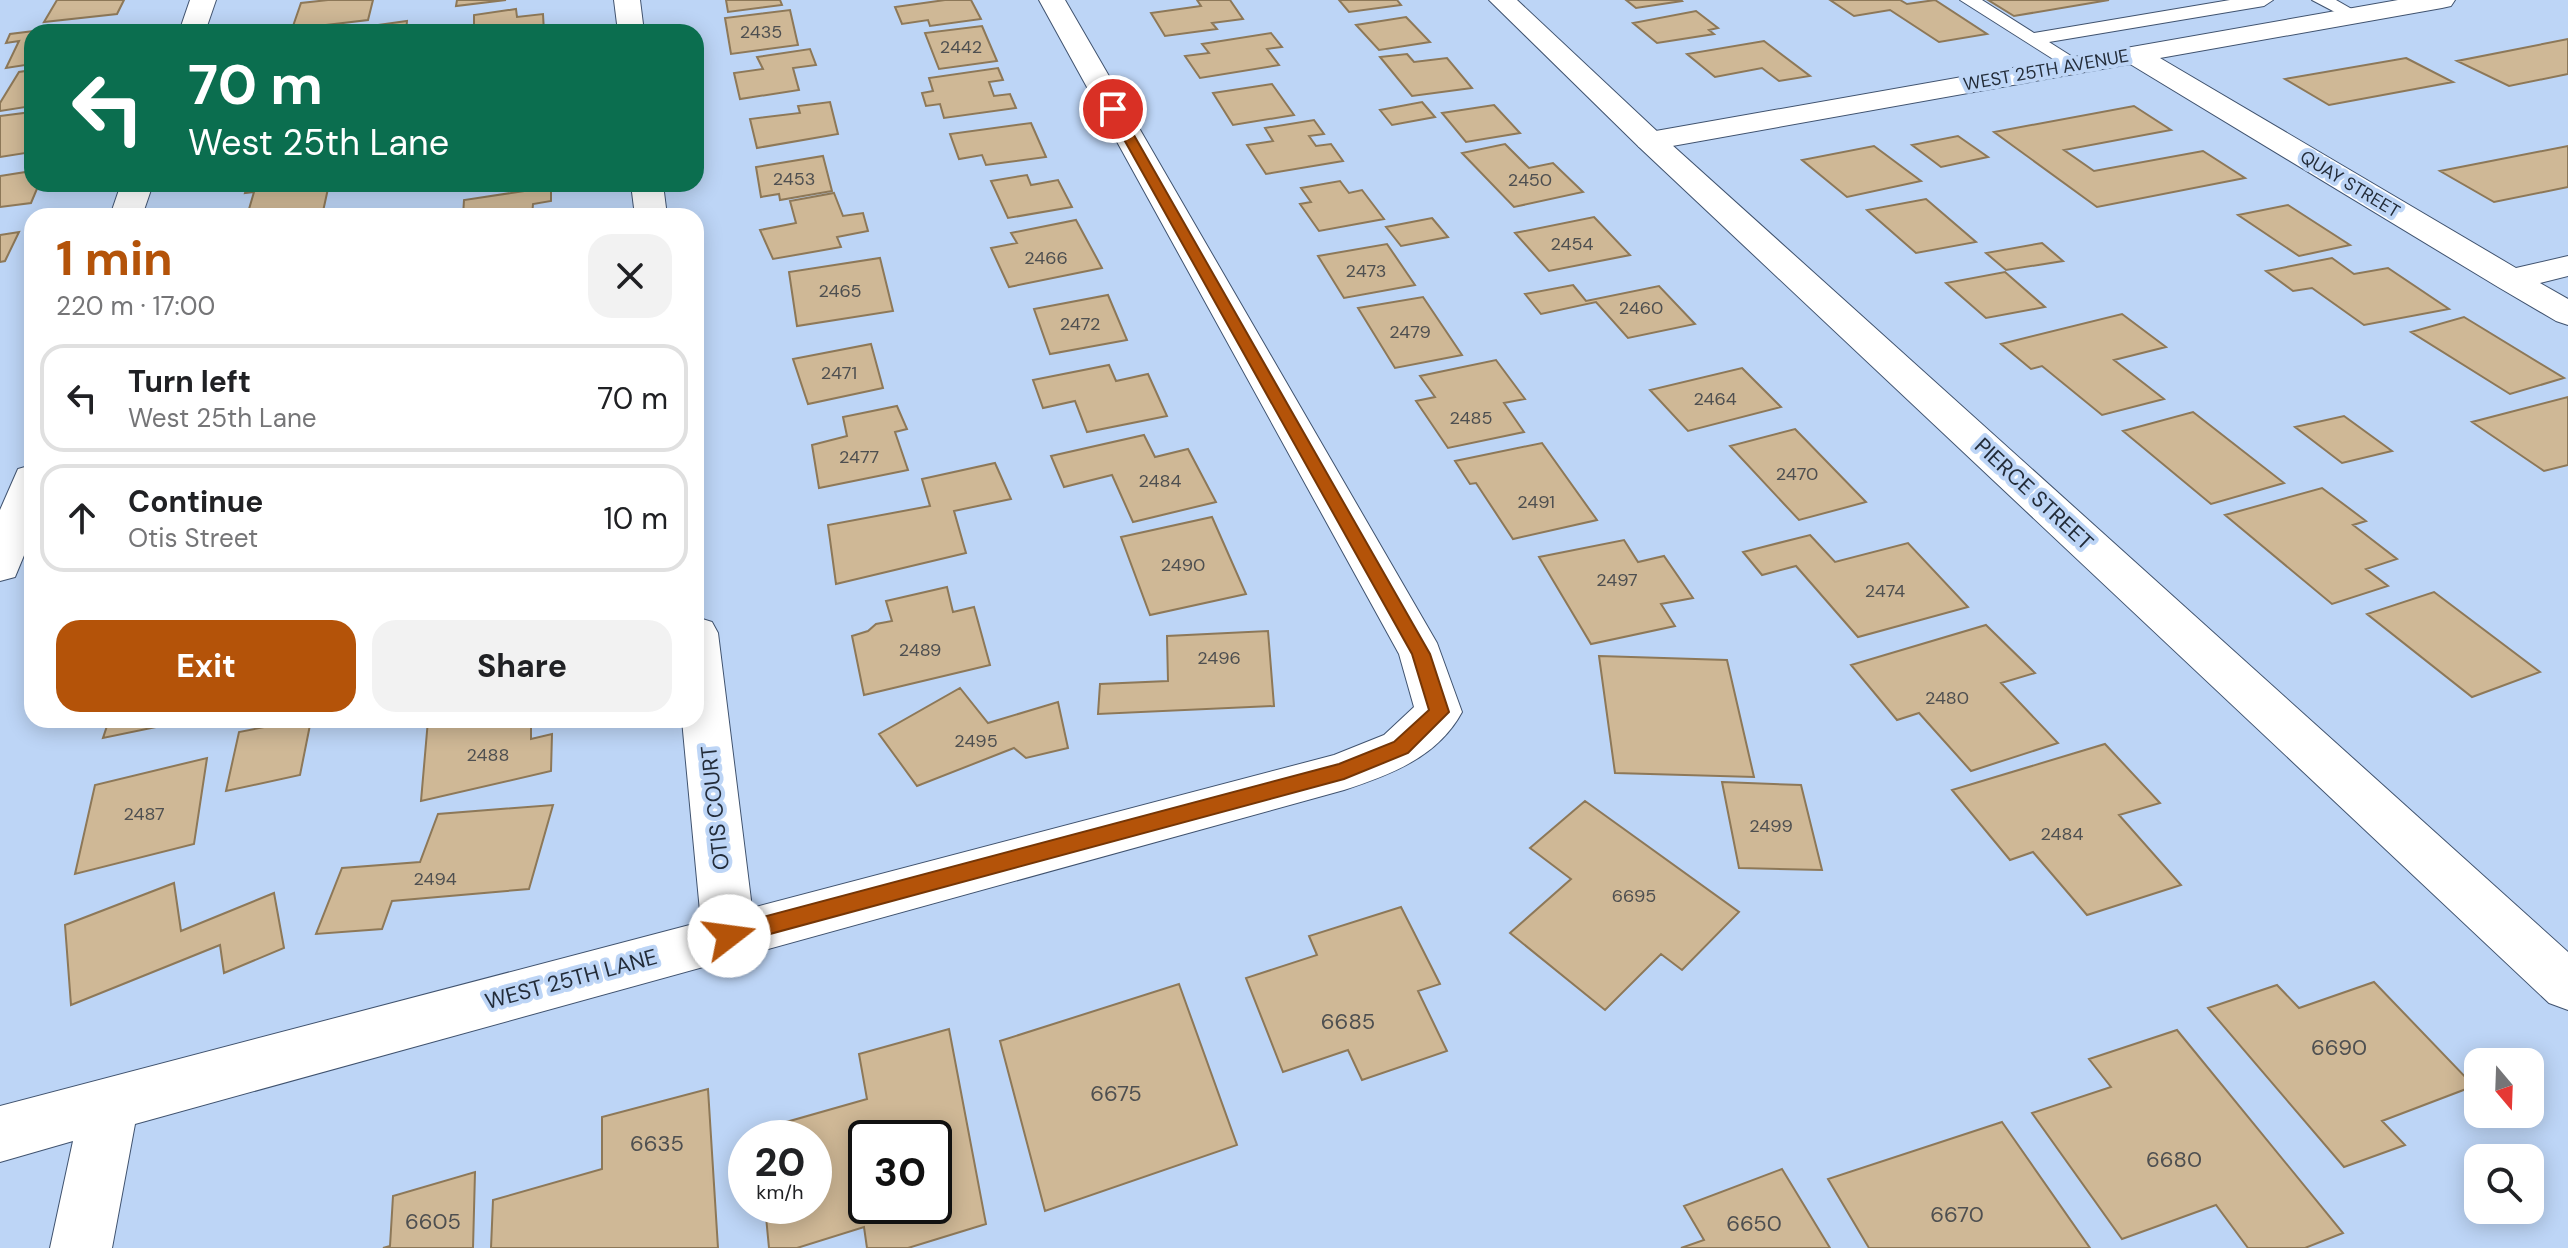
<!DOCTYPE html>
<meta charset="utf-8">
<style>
body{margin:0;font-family:"DM Sans",sans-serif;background:#f2f2f2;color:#202124;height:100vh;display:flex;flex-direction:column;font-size:30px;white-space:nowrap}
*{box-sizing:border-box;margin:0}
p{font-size:26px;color:#757577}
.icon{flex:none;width:44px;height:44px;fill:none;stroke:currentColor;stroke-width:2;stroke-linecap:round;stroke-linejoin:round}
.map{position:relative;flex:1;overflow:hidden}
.drawer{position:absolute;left:24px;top:208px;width:680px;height:520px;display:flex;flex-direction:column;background:#fff;border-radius:24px;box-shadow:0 4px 20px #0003}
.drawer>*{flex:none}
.banner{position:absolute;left:24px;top:24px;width:680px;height:168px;border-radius:24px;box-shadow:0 4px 20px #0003;background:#0b6e4f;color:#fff;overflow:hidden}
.needle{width:52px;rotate:161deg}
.tools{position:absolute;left:2464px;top:1048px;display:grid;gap:16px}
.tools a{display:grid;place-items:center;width:80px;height:80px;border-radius:16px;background:#fff;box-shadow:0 4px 20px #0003;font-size:40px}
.speed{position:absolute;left:728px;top:1120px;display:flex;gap:16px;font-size:40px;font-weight:700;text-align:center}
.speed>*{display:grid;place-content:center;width:104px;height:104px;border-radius:50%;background:#fff;box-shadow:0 4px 20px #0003;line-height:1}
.speed small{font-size:20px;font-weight:400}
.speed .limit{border:4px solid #111;border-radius:12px;background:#fff;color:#111}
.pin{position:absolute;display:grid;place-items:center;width:68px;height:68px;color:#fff;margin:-34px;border:4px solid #fff;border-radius:50%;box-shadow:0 2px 8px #0007}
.me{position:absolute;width:88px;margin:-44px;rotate:75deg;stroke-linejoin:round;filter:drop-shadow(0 0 6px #0008)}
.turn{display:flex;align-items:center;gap:28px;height:168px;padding:0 32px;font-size:36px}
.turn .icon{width:104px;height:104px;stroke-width:2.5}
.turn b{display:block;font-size:56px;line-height:68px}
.round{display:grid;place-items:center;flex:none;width:84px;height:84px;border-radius:24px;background:#f2f2f2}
.headline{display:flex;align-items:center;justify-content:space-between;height:136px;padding:0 32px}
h1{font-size:48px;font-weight:700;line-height:60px;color:#b45309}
.button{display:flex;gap:16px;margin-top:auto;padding:16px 32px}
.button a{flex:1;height:92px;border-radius:24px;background:#b45309;color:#fff;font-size:32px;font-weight:700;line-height:92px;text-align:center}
.button a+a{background:#f2f2f2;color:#202124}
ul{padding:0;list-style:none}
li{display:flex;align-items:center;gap:24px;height:108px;margin:0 16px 12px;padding:0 16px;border:4px solid #e0e0e0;border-radius:24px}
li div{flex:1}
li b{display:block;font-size:30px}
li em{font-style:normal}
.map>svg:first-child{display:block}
.building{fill:#cfb896;stroke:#8d7858;stroke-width:2;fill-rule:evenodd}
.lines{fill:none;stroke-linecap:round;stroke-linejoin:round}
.lane-casing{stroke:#40536f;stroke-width:2}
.street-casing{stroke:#40536f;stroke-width:2}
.secondary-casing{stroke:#40536f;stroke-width:2}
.lane{fill:#fff;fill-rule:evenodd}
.street{fill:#fff;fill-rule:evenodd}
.secondary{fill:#fff;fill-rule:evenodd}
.route{fill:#b45309;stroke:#753606;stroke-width:2}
.labels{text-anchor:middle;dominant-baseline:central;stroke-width:8;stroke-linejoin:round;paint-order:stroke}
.number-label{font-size:18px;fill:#4e4f50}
.far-street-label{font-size:18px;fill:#232c39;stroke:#bdd5f6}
.street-label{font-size:22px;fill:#232c39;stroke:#bdd5f6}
.near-number-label{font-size:22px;fill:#4e4f50}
</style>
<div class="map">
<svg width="2568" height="1248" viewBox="0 0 2568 1248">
<rect width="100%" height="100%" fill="#bdd5f6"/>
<path class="building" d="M57 0H124L117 14 44 22Z
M328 0H373L368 20 292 29 301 3Z
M457 0H506L456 6Z
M726 0H780L782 5 728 12Z
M945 0H971L981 19 930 26 928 20 902 24 895 7Z
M1197 0H1230L1243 19 1212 23 1217 29 1165 36 1151 13 1201 6Z
M1339 0H1397L1401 5 1349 12Z
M1626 0H1681L1682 1 1636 8Z
M1830 0H1900L1907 4 1935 0 1987 34 1939 42 1890 10 1854 16Z
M1988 0H2109L2014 16Z
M516 9 517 17 543 14 544 32H490V27L474 29V15Z
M790 10 798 45 731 54 725 18Z
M1696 11 1718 28 1709 30 1714 34 1657 43 1633 23Z
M1406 17 1430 42 1379 50 1356 25Z
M407 21 406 32H363V27Z
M982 26 997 61 939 69 925 33Z
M42 30 32 32V64L6 68 19 41 6 43 10 34Z
M1271 33 1282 47 1267 49 1279 65 1200 78 1185 56 1209 53 1202 44Z
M2568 39V74L2509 86 2457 61Z
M1764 41 1810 76 1779 81 1762 68 1715 77 1687 54Z
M810 49 816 65 793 68 799 90 740 99 734 73 763 69 757 57Z
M1407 54 1414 62 1447 58 1472 88 1412 96 1380 57Z
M2406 58 2453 82 2329 105 2285 79Z
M998 68 1003 80 989 82 994 96 1010 94 1016 108 944 118 940 104 926 106 922 93 933 91 929 78Z
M32 70V106L0 111V103L19 72Z
M1272 84 1294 115 1233 125 1213 93Z
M830 102 838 134 757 148 750 119 800 113 798 106Z
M1422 102 1435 117 1392 125 1380 110Z
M1494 105 1520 133 1466 142 1442 113Z
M2134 106 2171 130 2064 150 2094 171 2203 151 2245 178 2097 207 1994 132Z
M32 112V152L0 157V116Z
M1314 120 1324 134 1309 136 1316 146 1331 144 1343 161 1266 174 1247 145 1273 141 1265 128Z
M1031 123 1046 157 986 165 982 155 959 159 950 134Z
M1958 136 1988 157 1941 167 1912 145Z
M1505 144 1529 168 1553 163 1583 192 1514 207 1462 153Z
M1874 146 1921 181 1847 197 1802 160Z
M2568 146V187L2494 202 2440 171Z
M823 156 832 191 780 200 779 194 761 197 756 167Z
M32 171V184H39L31 203 0 207V176Z
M1027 175 1031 185 1058 180 1072 207 1008 218 991 181Z
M1340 181 1349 193 1362 190 1384 219 1319 231 1300 204 1311 202 1301 188Z
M248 184H329L322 216H247L254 192 245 193Z
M551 187V201L533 204 532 216H463L464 200Z
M834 193 843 216 863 213 868 231 837 237 841 247 773 259 760 230 796 223 790 201Z
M1926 199 1976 242 1916 253 1867 210Z
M2288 205 2350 245 2299 256 2238 215Z
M1594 217 1630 255 1549 271 1515 233Z
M1432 218 1448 237 1401 246 1386 227Z
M1076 220 1102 268 1009 287 991 248 1017 243 1011 233Z
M19 232 5 261 0 262V235Z
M2042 243 2063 261 2006 270 1986 253Z
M1387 244 1415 285 1344 298 1318 256Z
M880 258 893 311 797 326 789 272Z
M2332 258 2354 274 2388 268 2449 309 2364 325 2312 288 2293 291 2266 271Z
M2005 272 2045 307 1986 318 1946 283Z
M1573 285 1586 301 1659 286 1695 324 1628 338 1596 302 1541 314 1525 294Z
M1108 295 1127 340 1050 354 1034 309Z
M1423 297 1462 355 1395 368 1358 308Z
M2122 314 2166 347 2114 360 2164 399 2102 415 2042 366 2031 369 2001 344Z
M2464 317 2564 378 2510 394 2411 332Z
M871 344 883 388 808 404 793 359Z
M1496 360 1525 399 1504 403 1524 432 1448 448 1416 401 1435 397 1420 376Z
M1109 365 1116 381 1148 374 1167 416 1087 432 1075 401 1043 408 1033 380Z
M1742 368 1781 407 1688 431 1650 390Z
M2568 397V465L2544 471 2472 422Z
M897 406 907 429 895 432 908 470 819 488 812 445 847 436 843 417Z
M2193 412 2284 483 2211 504 2123 431Z
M2344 416 2392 451 2342 463 2295 427Z
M1795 429 1866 502 1799 520 1730 446Z
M1144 435 1155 457 1188 449 1216 502 1133 522 1112 475 1064 487 1051 456Z
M1542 443 1597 520 1513 539 1476 483 1470 484 1455 461Z
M995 463 1011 499 954 511 966 553 836 584 828 525 930 506 922 479Z
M2322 488 2366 521 2353 525 2397 559 2366 569 2388 586 2332 604 2225 515Z
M1212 517 1246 594 1150 615 1121 537Z
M1810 535 1835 562 1908 543 1968 607 1858 637 1796 566 1762 575 1743 552Z
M1624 540 1638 562 1664 556 1693 598 1661 604 1675 626 1591 644 1539 557Z
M947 587 953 612 974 607 990 665 864 695 852 636 868 631 876 624 892 621 886 601Z
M2434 592 2540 672 2472 697 2367 614Z
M1986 625 2035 673 2001 683 2058 743 1971 771 1919 713 1897 720 1851 665Z
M1268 631 1274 706 1098 714 1100 684 1168 681 1167 636Z
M1599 656 1727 660 1754 777 1615 773Z
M960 688 988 723 1058 702 1068 748 1026 758 1014 748 917 786 879 734Z
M109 720H190L103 738Z
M300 720H311L300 775 226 791 239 732Z
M428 720H531V739L552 734 551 771 421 801Z
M2105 744 2160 803 2119 815 2181 885 2087 915 2033 852 2010 860 1952 790Z
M207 758 194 844 75 874 95 785Z
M1722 782 1801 785 1822 870 1739 868Z
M1585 801 1739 912 1682 970 1661 954 1605 1010 1510 933 1571 879 1530 848Z
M553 805 529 889 392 901 382 929 316 934 342 868 420 862 438 814Z
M174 883 181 931 274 893 284 948 224 973 220 945 71 1005 65 925Z
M1401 907 1440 984 1418 991 1447 1051 1362 1080 1348 1050 1283 1072 1246 978 1317 955 1309 936Z
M2374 982 2474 1086 2382 1121 2405 1145 2344 1167 2208 1008 2277 985 2299 1008Z
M1179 984 1237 1145 1045 1211 1000 1041Z
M949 1029 986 1224 908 1248H867L864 1227 797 1248H769L765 1206H814V1138H759L758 1130 867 1099 859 1054ZM866 1138H934V1206H866Z
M2177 1030 2343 1233 2305 1248H2248L2216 1205 2122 1239 2032 1113 2111 1087 2089 1059Z
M708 1089 718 1248H491L493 1200 602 1169V1117Z
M2002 1122 2090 1248H1869L1828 1179Z
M1782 1169 1830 1248H1681L1704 1240 1684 1206Z
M475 1172 473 1248H383L390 1246 393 1196Z"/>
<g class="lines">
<g class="lane-casing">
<path id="lane" d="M1960 0H1982L2034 33 2230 0H2273L2264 6 2049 42 2079 61 2082 65 2079 69 2072 71Z
M2312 0H2336L2364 16 2354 22Z"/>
</g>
<g class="street-casing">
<path id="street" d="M190 0H216L205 32H179Z
M614 0H640L644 32H618Z
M1039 0H1065L1437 643 1462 712C1438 757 1390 775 1344 790L135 1124 112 1248H50L73 1141 0 1162V1106L701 922 682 720H696V617L712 622 718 633 752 908 1334 755 1384 735 1414 707 1399 654Z
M2398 0H2455L2451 6 2442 8 2160 58 2516 268 2568 256V276L2540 283 2568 299V325L2556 321 2498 287 2130 64 1650 150 1639 147 1635 141 1639 135 1650 132Z
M121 184H153L142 216H110Z
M631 184H663L667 216H635Z
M32 465V536L15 577 0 581V510L18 469Z"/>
</g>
<g class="secondary-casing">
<path id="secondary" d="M1489 0H1517L1661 135 2568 952V1010L2549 1003 1639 147Z"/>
</g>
<use href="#lane" class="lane"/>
<use href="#street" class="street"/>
<use href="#secondary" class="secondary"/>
</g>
<path class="route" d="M1113 105 1119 109 1430 654 1449 712 1408 753 1344 779 729 945 721 942 718 936 721 929 729 926 1339 764 1394 742 1429 710 1412 654 1107 109Z"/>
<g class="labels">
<g class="number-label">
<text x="761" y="32">2435</text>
<text x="961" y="47">2442</text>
<text x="794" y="179">2453</text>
<text x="1530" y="180">2450</text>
<text x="1572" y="244">2454</text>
<text x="1046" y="258">2466</text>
<text x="1366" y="271">2473</text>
<text x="840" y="291">2465</text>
<text x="1641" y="308">2460</text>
<text x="1080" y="324">2472</text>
<text x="1410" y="332">2479</text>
<text x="839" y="373">2471</text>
<text x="1715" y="399">2464</text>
<text x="1471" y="418">2485</text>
<text x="859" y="457">2477</text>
<text x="1797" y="474">2470</text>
<text x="1160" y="481">2484</text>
<text x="1536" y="502">2491</text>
<text x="1183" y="565">2490</text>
<text x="1617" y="580">2497</text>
<text x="1885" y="591">2474</text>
<text x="920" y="650">2489</text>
<text x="1219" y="658">2496</text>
<text x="1947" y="698">2480</text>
<text x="976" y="741">2495</text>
<text x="488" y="755">2488</text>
<text x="144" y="814">2487</text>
<text x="1771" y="826">2499</text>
<text x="2062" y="834">2484</text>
<text x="435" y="879">2494</text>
<text x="1634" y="896">6695</text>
</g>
<g class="far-street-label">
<text transform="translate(2046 70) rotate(-10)">WEST 25TH AVENUE</text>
<text transform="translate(2350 184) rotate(31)">QUAY STREET</text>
</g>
<g class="street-label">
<text transform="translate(2034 494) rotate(43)">PIERCE STREET</text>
<text transform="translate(715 808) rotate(-96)">OTIS COURT</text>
<text transform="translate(571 979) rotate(-15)">WEST 25TH LANE</text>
</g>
<g class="near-number-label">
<text x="1348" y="1021">6685</text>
<text x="2339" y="1047">6690</text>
<text x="1116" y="1093">6675</text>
<text x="657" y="1143">6635</text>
<text x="2174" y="1159">6680</text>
<text x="1957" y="1214">6670</text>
<text x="433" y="1221">6605</text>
<text x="1754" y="1223">6650</text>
</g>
</g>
</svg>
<div class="tools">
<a><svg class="needle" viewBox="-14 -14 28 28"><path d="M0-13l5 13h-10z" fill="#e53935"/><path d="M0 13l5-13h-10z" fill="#757577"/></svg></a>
<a><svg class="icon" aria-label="search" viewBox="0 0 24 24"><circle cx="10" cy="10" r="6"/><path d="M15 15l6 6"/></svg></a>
</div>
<div class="speed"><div>20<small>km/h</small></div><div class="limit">30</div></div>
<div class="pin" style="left:1113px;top:109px;background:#d93025"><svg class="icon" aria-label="arrive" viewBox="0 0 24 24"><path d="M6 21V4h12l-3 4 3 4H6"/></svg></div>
<svg class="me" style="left:729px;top:936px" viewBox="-20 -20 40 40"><circle r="19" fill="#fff"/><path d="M0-13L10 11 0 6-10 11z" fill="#b45309"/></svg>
<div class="banner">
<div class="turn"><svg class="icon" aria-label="left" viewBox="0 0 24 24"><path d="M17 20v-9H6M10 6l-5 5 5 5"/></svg><div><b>70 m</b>West 25th Lane</div></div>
</div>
<section class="drawer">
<div class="headline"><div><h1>1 min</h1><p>220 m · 17:00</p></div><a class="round"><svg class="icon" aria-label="close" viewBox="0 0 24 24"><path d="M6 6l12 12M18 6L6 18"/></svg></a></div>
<ul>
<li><svg class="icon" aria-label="left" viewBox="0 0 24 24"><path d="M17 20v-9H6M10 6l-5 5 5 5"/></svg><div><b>Turn left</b><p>West 25th Lane</p></div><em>70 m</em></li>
<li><svg class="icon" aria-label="ahead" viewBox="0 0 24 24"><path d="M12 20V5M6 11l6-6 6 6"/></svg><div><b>Continue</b><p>Otis Street</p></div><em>10 m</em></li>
</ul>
<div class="button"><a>Exit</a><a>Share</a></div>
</section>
</div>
